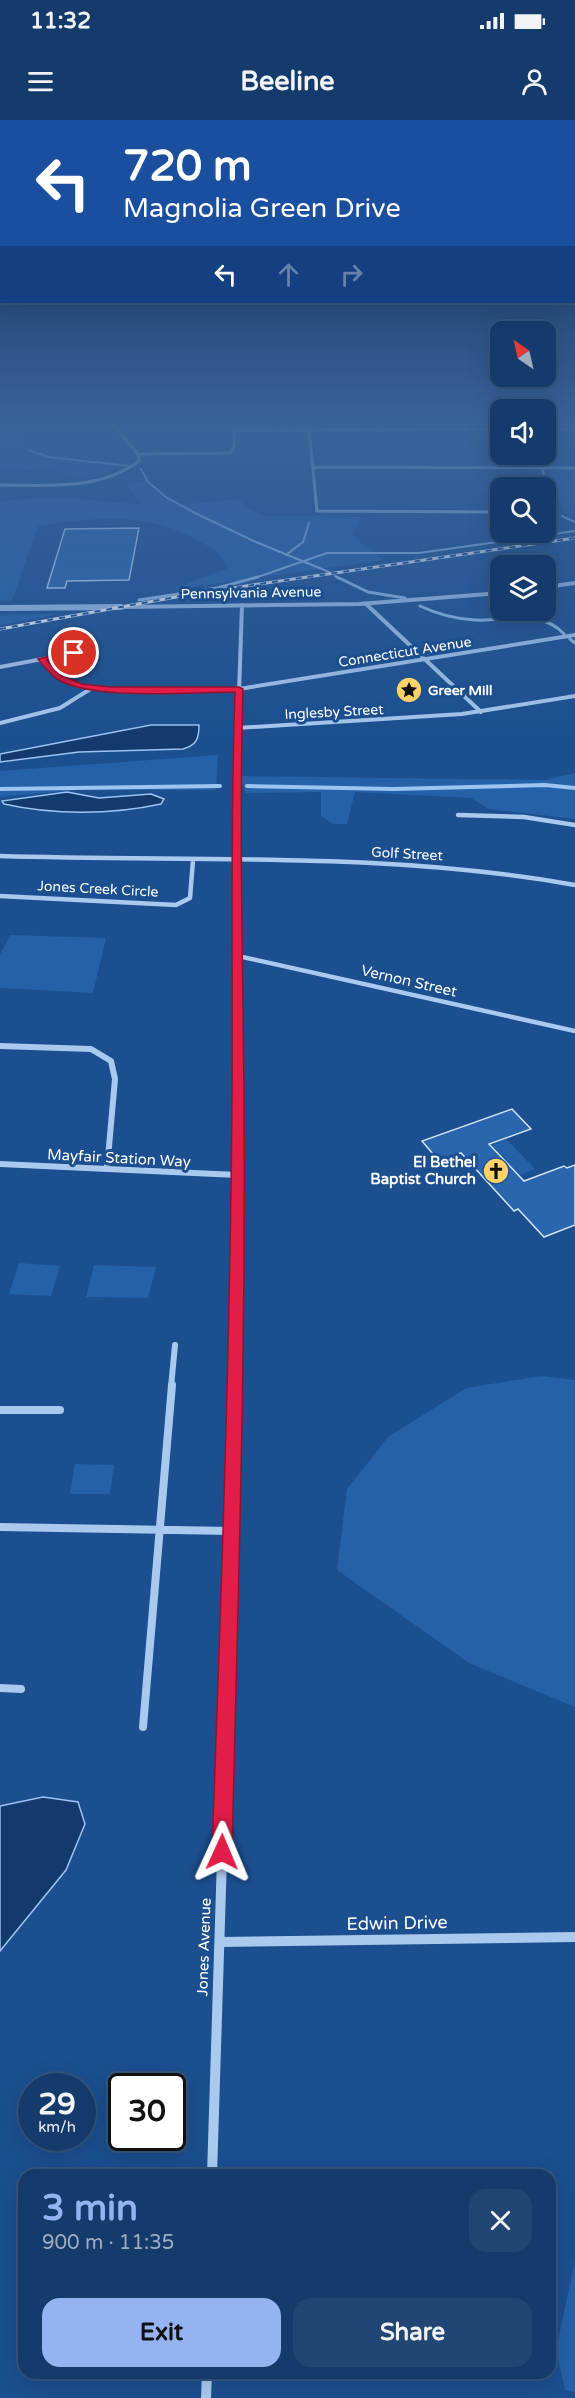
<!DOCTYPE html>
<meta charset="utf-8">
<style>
body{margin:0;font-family:"Varela Round",sans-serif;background:#214673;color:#f1f3f6;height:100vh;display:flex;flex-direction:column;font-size:22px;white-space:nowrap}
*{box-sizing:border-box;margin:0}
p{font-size:20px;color:#9dadc1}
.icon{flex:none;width:33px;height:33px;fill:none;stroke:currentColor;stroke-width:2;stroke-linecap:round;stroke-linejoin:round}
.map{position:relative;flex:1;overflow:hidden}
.side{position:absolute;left:18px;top:2049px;width:538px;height:210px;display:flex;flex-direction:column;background:#143b6b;border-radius:18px;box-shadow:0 6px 24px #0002,0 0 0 2px #33557e}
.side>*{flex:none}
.hud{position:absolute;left:0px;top:0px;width:576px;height:183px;box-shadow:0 6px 24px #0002,0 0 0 2px #33557e;background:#1a4fa0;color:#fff;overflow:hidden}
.needle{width:39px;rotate:326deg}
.buttons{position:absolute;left:490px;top:201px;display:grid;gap:12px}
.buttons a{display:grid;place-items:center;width:66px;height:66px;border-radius:12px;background:#143b6b;box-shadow:0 6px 24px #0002,0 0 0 2px #33557e;font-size:30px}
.speed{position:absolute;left:18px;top:1953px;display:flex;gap:12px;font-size:30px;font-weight:700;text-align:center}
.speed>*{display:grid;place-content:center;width:78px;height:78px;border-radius:50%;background:#143b6b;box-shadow:0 6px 24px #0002,0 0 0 2px #33557e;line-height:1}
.speed small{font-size:15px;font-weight:400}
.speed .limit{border:3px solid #111;border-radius:9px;background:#fff;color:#111}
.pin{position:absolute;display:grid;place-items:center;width:51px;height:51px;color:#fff;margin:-26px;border:3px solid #fff;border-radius:50%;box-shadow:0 2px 6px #0007}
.me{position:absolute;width:66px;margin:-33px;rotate:1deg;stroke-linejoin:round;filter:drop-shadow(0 0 4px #0008)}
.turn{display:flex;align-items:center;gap:21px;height:126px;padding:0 24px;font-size:27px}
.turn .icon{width:78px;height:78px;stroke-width:2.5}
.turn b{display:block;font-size:42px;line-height:51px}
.lanes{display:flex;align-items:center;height:57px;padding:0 24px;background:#0003;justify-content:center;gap:30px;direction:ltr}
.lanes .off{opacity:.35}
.round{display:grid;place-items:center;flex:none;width:63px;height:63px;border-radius:18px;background:#214673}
.overview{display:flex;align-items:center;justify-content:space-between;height:102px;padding:0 24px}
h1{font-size:36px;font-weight:700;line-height:45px;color:#95b2f1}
.action{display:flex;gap:12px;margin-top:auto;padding:12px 24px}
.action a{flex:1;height:69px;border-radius:18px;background:#95b2f1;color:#111;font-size:24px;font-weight:700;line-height:69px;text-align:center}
.action a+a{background:#214673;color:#f1f3f6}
.status{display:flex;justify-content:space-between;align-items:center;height:42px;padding:0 30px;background:#143b6b;direction:ltr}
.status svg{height:16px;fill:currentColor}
header{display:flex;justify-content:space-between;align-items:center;height:78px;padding:0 24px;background:#143b6b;font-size:27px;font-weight:700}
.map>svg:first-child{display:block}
.green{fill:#2461a8}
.water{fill:#123a6d;stroke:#9cc4f0;stroke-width:1.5}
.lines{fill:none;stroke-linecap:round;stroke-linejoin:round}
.stream-far2{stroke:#9cc4f0;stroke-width:2}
.stream-far1{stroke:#9cc4f0;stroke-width:3}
.stream{stroke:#9cc4f0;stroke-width:4}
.building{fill:#2a66ad;stroke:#cfe3fa;stroke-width:1.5}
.minor-far5{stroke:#a9c9ee;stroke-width:3}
.minor-far4{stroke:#a9c9ee;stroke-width:4}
.minor-far3{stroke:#a9c9ee;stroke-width:4.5}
.minor-far2{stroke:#a9c9ee;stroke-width:6}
.minor-far1{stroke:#a9c9ee;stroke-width:8}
.minor{stroke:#a9c9ee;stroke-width:10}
.tertiary{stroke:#a9c9ee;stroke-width:6}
.rail-casing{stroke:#fff;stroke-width:3}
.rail{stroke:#1b4f8f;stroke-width:2;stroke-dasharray:6;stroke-linecap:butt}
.route{fill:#e11d48;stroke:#92132f;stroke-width:1.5}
.labels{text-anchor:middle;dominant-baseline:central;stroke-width:6;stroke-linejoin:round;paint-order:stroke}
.far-street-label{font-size:14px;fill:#fff;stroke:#1b4f8f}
.far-poi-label{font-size:14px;font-weight:bold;fill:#fff;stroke:#1b4f8f;text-anchor:start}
.street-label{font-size:15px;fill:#fff;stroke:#1b4f8f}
.poi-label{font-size:15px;font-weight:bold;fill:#fff;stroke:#1b4f8f;text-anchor:end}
.near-street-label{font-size:18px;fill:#fff;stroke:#1b4f8f}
</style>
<div class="status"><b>11:32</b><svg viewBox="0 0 49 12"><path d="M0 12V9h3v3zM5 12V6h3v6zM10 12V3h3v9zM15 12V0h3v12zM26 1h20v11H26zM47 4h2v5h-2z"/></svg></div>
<header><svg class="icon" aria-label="menu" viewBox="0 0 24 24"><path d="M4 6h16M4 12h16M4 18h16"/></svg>Beeline<svg class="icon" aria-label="person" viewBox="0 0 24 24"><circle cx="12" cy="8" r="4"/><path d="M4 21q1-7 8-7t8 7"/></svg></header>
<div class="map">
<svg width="575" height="2278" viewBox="0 0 575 2278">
<rect width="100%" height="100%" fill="#1b4f8f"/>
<path class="green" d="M8 312 49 333 85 341 123 342 100 355 88 358 47 349 16 351 0 348V313Z
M575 350V396L565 393 548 355 550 351Z
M146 362 178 385 239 379 248 389 264 396 360 397 353 414 360 422 383 440 171 470 228 448C225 443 222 436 218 433 213 428 204 424 199 421 149 391 92 397 38 406L12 481H0V381L58 377 143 385 125 364Z
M60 494 0 505V495Z
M218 635 216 670H79L0 677V651Z
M575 653V699L489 689 471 678 355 672 347 704H333L321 696V672L246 673 239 656 544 660Z
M10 815 106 818 93 873 0 868V835Z
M506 1019 535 1049 520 1055 492 1025Z
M19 1143 60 1146 51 1176 9 1174Z
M94 1145 156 1147 148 1178 86 1177Z
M541 1256 575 1260V1587L469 1543 337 1450 347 1369 388 1317 466 1268Z
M75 1344 114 1345 110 1374H70Z
M575 2141V2272L565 2270 556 2230Z"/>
<path class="water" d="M151 605H199C199 618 197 625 183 629L79 632 0 642V634Z
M67 672 99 678 151 674 164 679 161 684C111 695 53 695 4 684L2 681Z
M43 1677 78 1682 85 1704 66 1750 0 1831V1686Z"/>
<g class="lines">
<path class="stream-far2" d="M29 330 49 337 129 346
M141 349 148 362 166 377 193 392 256 422 329 452
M562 396 575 402
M286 435 303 422 309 403
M335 456 339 459
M252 459 327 433H419L575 411"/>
<path class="stream-far1" d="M337 457 368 472 405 478
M139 480 217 468 258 457
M420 486C437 494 456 499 475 500 505 502 541 488 564 514
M570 519 575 523"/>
<path class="stream" d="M247 666 394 669 545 665 575 668
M0 669 220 666"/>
</g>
<path class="building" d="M139 408 129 460 67 461 65 468H47L65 409Z
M512 989 531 1009 489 1024 524 1061 564 1046 567 1048 575 1045V1105L544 1117 518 1089 514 1091 461 1033 439 1041 422 1021Z"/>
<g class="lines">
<path class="minor-far5" d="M110 301 138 334
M377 301 383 309
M309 309 317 391 501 392
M546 309H575
M235 310 501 309
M138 334 231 333 234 327V301
M537 334 556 390 546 392
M313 347 575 348
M0 365C47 365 99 371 139 341L138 334"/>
<path class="minor-far4" d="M546 467 575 463
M365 483 481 592
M121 487 359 484 501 473
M42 539 58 556 80 566 110 570 239 569 575 515
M0 547 90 530
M0 603 60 588 92 568
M237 608 462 594 575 576
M236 662 242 485"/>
<path class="minor-far3" d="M236 661 238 926
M458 695 524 697 575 705
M0 736C192 742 385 731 575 765
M0 776 176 785 190 778 193 740
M238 836 575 911"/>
<path class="minor-far2" d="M0 926 91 929 111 941 115 959 107 1049
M0 1044 237 1055
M171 1267 175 1225
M234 1267 238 924"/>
<path class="minor-far1" d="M0 1290H60
M0 1407 231 1411
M0 1568 21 1569
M143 1607 172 1265
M223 1708 234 1265"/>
<path class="minor" d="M220 1822 575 1817
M212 2055 223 1706
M206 2278 207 2253"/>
<path class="tertiary" d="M0 488 121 487"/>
<g class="rail-casing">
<path id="rail" d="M0 509 198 473 575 418"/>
</g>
<use href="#rail" class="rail"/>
</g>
<linearGradient id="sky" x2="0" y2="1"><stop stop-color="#0f2b4f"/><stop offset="0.49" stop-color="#39639b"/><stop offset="1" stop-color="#39639b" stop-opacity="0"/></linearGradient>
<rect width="575" height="620" fill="url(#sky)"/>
<path class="route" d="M74 530 78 533 77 534 47 540 61 555 82 564 110 567H239L243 569C239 706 243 842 244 978 246 1230 238 1481 232 1732L229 1739 222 1742 215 1739 212 1732C221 1481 230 1231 232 980 233 844 230 708 235 572 191 572 93 581 57 559 50 554 43 545 38 539Z"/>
<defs>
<g id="sight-disc" transform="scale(1.35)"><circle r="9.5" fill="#ffd166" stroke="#1b4f8f"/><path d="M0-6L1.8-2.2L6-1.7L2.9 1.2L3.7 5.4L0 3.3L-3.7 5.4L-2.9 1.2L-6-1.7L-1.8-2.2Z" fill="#111"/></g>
<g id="church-disc" transform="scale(1.35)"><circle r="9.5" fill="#ffd166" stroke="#1b4f8f"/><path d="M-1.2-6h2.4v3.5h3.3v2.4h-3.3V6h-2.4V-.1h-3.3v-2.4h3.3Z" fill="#111"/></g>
</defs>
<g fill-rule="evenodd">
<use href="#sight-disc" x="409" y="570"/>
<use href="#church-disc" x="496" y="1051"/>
</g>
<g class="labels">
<g class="far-street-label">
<text transform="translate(251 473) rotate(-1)">Pennsylvania Avenue</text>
<text transform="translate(405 532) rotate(-9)">Connecticut Avenue</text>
<text transform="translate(334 592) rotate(-3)">Inglesby Street</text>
<text transform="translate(407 734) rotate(3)">Golf Street</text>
<text transform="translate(98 769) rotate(3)">Jones Creek Circle</text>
</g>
<g class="far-poi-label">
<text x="428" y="570">Greer Mill</text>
</g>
<g class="street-label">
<text transform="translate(409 861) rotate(13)">Vernon Street</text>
<text transform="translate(119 1038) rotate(3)">Mayfair Station Way</text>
<text transform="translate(204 1827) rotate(-88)">Jones Avenue</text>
</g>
<g class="poi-label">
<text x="476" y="1042">El Bethel<tspan x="476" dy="17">Baptist Church</tspan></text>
</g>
<g class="near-street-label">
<text transform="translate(397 1803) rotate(-1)">Edwin Drive</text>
</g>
</g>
</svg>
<div class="buttons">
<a><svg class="needle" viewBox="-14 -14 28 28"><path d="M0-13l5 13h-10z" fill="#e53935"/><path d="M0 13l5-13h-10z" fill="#9dadc1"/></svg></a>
<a><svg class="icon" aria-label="sound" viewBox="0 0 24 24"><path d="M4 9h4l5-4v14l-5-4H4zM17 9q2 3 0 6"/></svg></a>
<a><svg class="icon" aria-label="search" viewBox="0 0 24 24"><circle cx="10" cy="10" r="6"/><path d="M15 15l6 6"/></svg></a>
<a><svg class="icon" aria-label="layers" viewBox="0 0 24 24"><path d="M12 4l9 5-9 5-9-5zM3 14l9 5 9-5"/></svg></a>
</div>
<div class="speed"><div>29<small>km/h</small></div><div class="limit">30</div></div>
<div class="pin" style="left:74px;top:533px;background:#d93025"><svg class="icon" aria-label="arrive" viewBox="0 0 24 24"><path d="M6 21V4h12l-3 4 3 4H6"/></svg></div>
<svg class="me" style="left:222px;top:1732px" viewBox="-20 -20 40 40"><path d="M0-17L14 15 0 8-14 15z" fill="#e11d48" stroke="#fff" stroke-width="4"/></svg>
<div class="hud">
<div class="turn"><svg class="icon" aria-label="left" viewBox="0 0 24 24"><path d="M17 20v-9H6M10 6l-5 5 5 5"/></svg><div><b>720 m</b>Magnolia Green Drive</div></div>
<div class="lanes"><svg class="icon" aria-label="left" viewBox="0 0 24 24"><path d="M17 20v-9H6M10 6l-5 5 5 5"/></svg><svg class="icon off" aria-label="ahead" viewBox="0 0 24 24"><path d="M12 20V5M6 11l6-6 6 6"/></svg><svg class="icon off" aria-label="right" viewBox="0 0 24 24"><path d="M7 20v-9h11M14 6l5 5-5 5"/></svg></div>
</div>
<section class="side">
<div class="overview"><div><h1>3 min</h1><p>900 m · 11:35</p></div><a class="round"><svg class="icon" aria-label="close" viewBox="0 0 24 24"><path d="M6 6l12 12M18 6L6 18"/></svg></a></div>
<div class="action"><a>Exit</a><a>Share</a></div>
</section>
</div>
